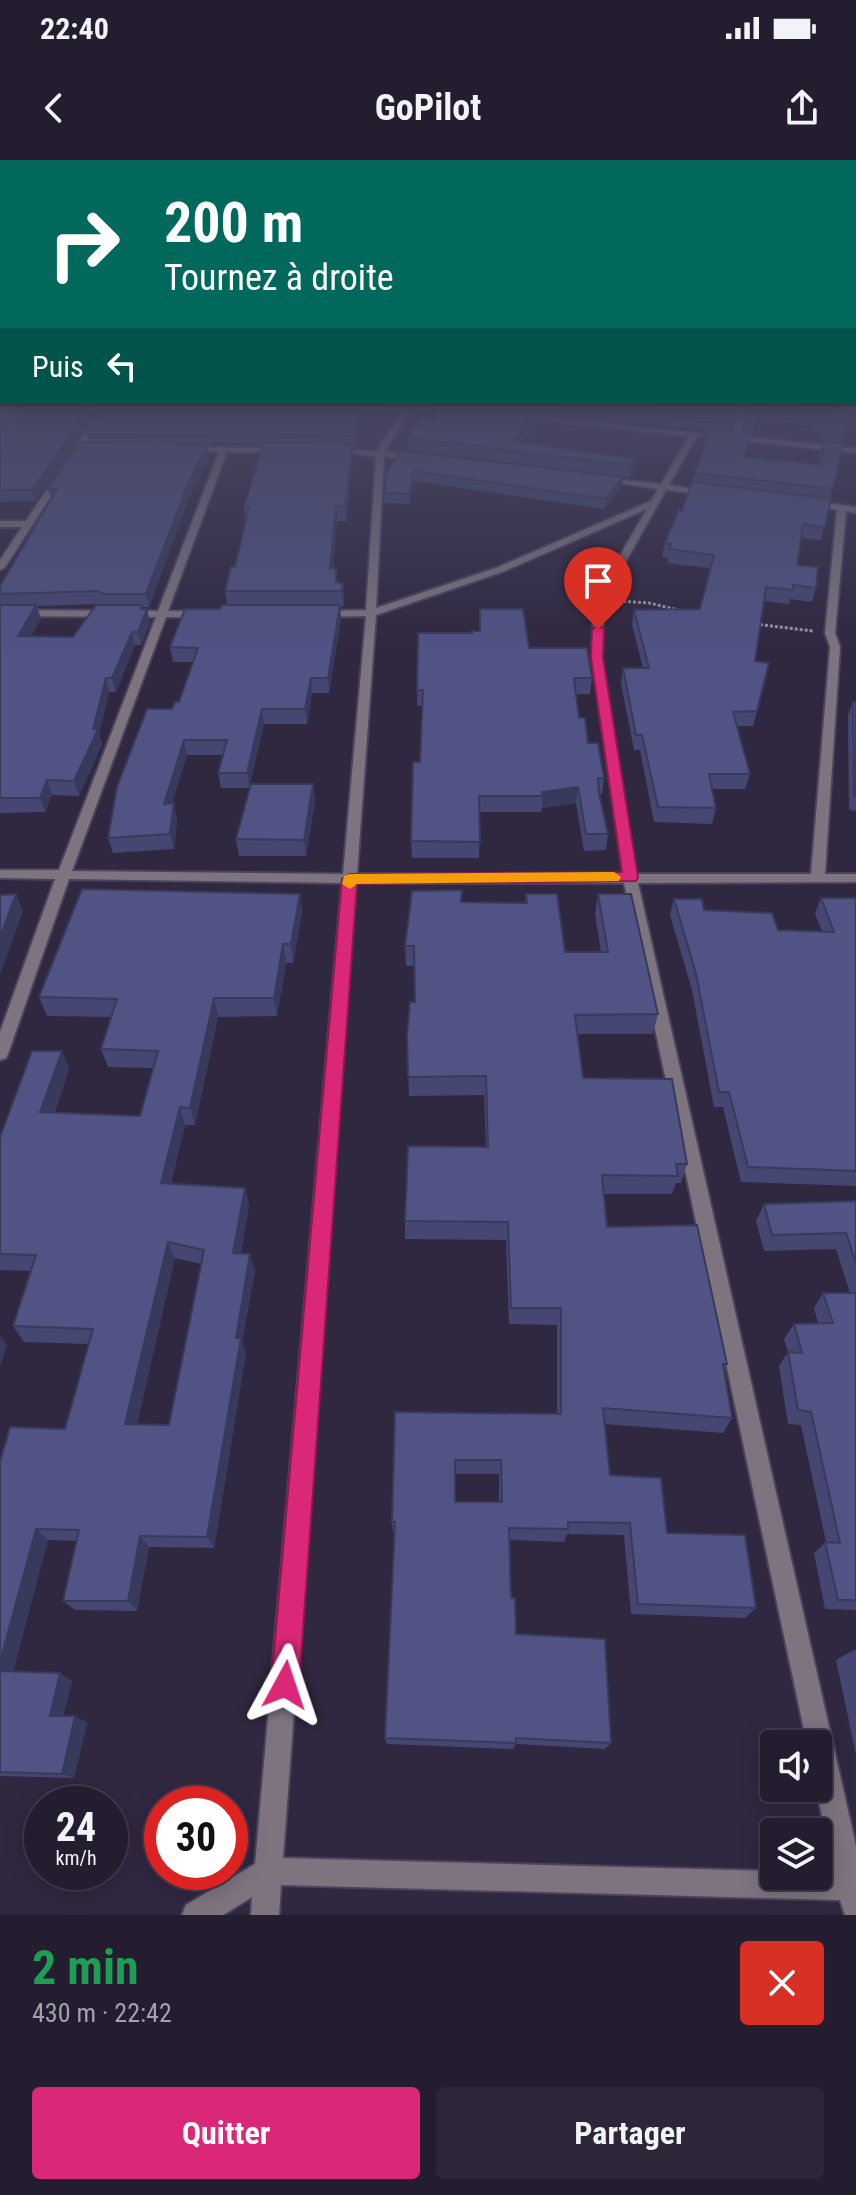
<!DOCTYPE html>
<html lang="fr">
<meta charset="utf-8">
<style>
body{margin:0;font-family:"Roboto Condensed",sans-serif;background:#2c2638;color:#f1f3f6;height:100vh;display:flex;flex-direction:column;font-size:30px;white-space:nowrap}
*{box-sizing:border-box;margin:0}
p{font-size:26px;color:#a3a2ab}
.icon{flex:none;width:44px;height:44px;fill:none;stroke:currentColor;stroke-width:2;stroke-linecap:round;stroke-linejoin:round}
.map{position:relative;height:1755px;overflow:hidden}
.details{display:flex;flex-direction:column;background:#241d30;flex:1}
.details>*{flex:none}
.guide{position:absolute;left:0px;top:0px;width:856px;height:244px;box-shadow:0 4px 20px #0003,0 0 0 2px #413b4c;background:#00695c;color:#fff;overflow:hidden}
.buttons{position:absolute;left:760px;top:1570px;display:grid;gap:16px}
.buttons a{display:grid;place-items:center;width:72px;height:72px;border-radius:8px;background:#241d30;box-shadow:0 4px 20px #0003,0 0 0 2px #413b4c;font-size:40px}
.speed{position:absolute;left:24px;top:1626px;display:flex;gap:16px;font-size:40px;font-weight:700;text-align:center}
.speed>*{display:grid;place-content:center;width:104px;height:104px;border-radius:50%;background:#241d30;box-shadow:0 4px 20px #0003,0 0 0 2px #413b4c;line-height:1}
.speed small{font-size:20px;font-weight:400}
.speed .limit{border:12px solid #d22;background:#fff;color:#111}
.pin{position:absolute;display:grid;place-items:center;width:68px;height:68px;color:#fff;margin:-82px -34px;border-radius:50% 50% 50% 0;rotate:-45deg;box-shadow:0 0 8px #0007}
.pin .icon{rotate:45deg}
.me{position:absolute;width:88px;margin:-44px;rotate:5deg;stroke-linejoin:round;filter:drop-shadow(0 0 6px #0008)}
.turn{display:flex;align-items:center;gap:28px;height:168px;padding:0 32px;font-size:36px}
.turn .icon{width:104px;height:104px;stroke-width:2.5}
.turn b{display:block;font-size:56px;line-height:68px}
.then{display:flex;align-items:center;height:76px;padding:0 32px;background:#0003;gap:16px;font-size:30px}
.round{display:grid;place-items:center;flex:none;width:84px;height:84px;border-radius:8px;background:#2c2638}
.head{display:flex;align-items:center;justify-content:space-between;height:136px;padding:0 32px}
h1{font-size:48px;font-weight:700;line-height:60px;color:#1e9e55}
.action{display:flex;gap:16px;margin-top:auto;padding:16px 32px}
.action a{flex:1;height:92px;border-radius:8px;background:#db2777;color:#fff;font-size:32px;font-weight:700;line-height:92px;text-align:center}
.action a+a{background:#2c2638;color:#f1f3f6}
.status{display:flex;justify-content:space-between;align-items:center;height:56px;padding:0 40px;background:#241d30;direction:ltr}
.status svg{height:22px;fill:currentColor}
header{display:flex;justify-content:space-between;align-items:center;height:104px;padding:0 32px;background:#241d30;font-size:36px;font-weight:700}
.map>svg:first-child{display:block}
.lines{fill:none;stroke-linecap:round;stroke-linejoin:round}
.minor-casing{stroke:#4b435b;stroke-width:4}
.path{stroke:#9b95a8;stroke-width:3;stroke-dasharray:3 2;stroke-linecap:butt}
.minor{fill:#7d747f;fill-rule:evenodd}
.wall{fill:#454772;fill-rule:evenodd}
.shaded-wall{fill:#383a5c}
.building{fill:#505384;stroke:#383a5c;stroke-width:2;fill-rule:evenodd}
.route{fill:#db2777;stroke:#8e194d;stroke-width:2}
.slow{fill:#f59e0b}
</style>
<div class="status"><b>22:40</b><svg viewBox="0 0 49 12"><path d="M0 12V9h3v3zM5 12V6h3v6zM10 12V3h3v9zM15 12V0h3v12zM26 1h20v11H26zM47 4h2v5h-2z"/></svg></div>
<header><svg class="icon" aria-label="back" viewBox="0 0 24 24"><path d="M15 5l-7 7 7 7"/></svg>GoPilot<svg class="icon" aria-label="share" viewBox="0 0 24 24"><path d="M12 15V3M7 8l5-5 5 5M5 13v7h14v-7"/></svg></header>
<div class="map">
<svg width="856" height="1755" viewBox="0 0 856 1755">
<rect width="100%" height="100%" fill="#302740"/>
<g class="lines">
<g class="minor-casing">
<path id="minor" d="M102 247H109L5 407 0 410V400L22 367H0V361H26Z
M406 247H413L384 292 422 297 418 299 384 297 376 448 496 408 651 341 658 329 599 320 603 318 661 324 689 276 515 257 512 253 707 275 696 277 669 325 711 332 707 335 666 330 604 440 602 498 636 714H811L830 487 825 473 837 350 806 344 810 341 856 347V353L846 351 835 473 840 487 825 714H856V722L638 723 856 1686V1755H845L840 1740 281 1725 279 1755H251L252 1737 223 1755H182L186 1745 255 1704 342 723 69 719 8 894 6 898 0 900V872L55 719 0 718V710H59L156 457 0 456V450L158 451 219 292 185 291 182 287 285 288 282 292H227L168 451H202L207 454 202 457H166L72 711 343 714 366 456 322 457 317 454 322 451 366 450 376 296 329 291 333 289 376 292ZM647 349 594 440 592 498 623 714H357L376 455 502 412ZM356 723H624L807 1584H818L816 1628 834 1713 818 1712V1716H774V1711L283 1698Z
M738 247H746L739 276 856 289V293L727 279V275H732Z"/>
</g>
<path class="path" d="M618 441 649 443 683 451
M755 464 813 471"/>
<use href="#minor" class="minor"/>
</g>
<path class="wall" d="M0 247 95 252 35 341 0 342Z
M439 247H735L730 271 743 272 749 247H856L853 258H848L821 380 801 378 797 405 816 428 812 442 790 439 789 444 764 441 755 501 757 551 753 566H737L750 614 745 629H712L716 648 712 664 654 662 640 590H634L621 523 623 508H643L632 464 634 450 700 449 710 408 667 403 668 397H662L665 383 682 351 709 270 537 253V261L520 283 636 299 634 311 630 317 408 290V278L426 263H433ZM755 258 815 266 814 272H822L821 282H823L820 292 819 305 745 297Z
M355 264V287H353V297L346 361H337L333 408H336L337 422 343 424 344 440 343 447H340L341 459 329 533H312L307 564H264L249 628H221L218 613 223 595H187L172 643 177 659 174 689 113 693 108 678 172 549 179 542 193 502H173L170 487 227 445 225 431 235 407 246 362 244 347 263 284 214 282 213 285H207L209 296 187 343 149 447H142L143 449H147L150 463 141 485H135L116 532H109L99 574 102 584 79 636 52 635 45 652 0 653V426L51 339 48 329 89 283 87 274ZM100 444 104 445 73 477 31 476 41 459 37 446Z
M401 291 622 327 604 349 414 321 409 344 384 343V333Z
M480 449 529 488 592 518 590 534H576L579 558 604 618 602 634H599L608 674 606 690 584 691 576 643 542 648 541 652H480L479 698H412L411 681 420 602 422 546 417 545 418 473H472L479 471Z
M853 542H856V651L849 650 848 555Z
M313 624 315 641 306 696H239L236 679Z
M300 734 302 753 293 803H286L277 856 218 857 195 965H185L171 1024 245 1028 249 1045 241 1093 255 1110 242 1183 246 1193 214 1388 149 1387 137 1451 75 1450 63 1441 77 1381 48 1380 13 1511 72 1521 63 1556H75L87 1563 74 1618 0 1616V1302L65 1269 89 1184 24 1182 13 1166 31 1111 0 1110V977L62 891 69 909 55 952 140 956 153 908 108 907 101 889 111 857 47 856 39 837ZM175 1098 201 1104 169 1265 137 1264Z
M526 734 565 792H601L595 754 598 734 658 854 653 874H578L583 918 687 1004 681 1023H676L672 1034H604L607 1067 727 1204 724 1209 732 1258 723 1273 604 1264 610 1315 667 1373 756 1448 745 1458 631 1454 624 1375 567 1374 564 1382 510 1380 511 1438 516 1474 611 1583 605 1589 516 1584 513 1589 387 1584 385 1578 395 1374H393L392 1362 395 1252 557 1254V1165L509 1164 506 1080 405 1079V1061L486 987 484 935 409 936 407 875 415 842 414 806H406L405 786 461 742 525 743ZM455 1314H499V1342H455Z
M821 738H856V1026L741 1022 723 947H714L692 830 670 755 674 739 704 750 778 770 822 771 815 754Z
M856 1041V1450L825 1449 814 1393 826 1382 801 1265 788 1264 779 1206 788 1192 784 1179 794 1164 818 1163 814 1148 823 1133H850L836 1089 764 1091 756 1061 764 1044Z
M854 1490H856V1595L836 1500Z"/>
<path class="shaded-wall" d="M89 247H94L95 252 35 341 32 330Z
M360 247H368L355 264V287V254Z
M537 249V261L513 290 512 281Z
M353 283V297L346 361 345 346Z
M207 284 209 296 187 343 149 447 146 434 185 331Z
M636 299 634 311 630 317 631 305Z
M414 311V321L409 344V334Z
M623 317 622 327 604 349 606 339Z
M336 346 337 361 332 424 330 408Z
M343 424 344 440 343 447 342 431Z
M36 445 41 459 23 490 18 476Z
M142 445 144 456 147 449 150 463 141 485 138 472Z
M340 445 341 459 329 533 328 518Z
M132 472 135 485 116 532 112 518Z
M106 518 109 532 99 574 102 584 79 636 74 621 93 569Z
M311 518 312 533 307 564 305 549Z
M262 549 264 564 249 628 247 613Z
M184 580 187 595 167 659 164 644Z
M47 620 52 635 45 652 40 638Z
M313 624 315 641 306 696 304 680Z
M578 627 576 643 542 648V632Z
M174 643 177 659 174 689 170 674Z
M16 734 23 751 0 815V777Z
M300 734 302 753 293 803 291 784Z
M283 784 286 803 277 856 274 838Z
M214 838 218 857 195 965 190 948Z
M62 891 69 909 49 969 40 952Z
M180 947 185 965 167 1040 161 1023Z
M245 1028 249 1045 238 1109 233 1093Z
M168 1082 175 1098 134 1277 125 1264Z
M250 1094 255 1110 242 1183 246 1193 214 1388 207 1377 236 1178Z
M0 1175 7 1185 0 1207Z
M36 1369 48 1380 11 1518 0 1512V1502Z
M140 1376 149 1387 137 1451 128 1441Z
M60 1513 72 1521 62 1562 50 1556Z
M75 1556 87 1563 74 1618 62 1614Z"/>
<path class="building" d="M0 247H89L32 330H0Z
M104 247H360L355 254 354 276 213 272 211 275 87 274Z
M439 247H523L537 249 512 281 636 299 631 305 408 278 426 252V263H433Z
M592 247H735L732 261Z
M749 247H850L844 273 824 271 825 261H817L818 255 757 248 753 263 745 262Z
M710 269 751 273 744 297 787 301 822 305 824 281 843 283 833 329 695 313Z
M80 282 207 284 185 331 146 434H105L97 431 0 434V426L57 329H48Z
M264 282 353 283 345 346H336L330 408H336V422L343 424 342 431H225L231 407H235L249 347H244Z
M401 291 623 317 606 339 414 311 409 334 384 333 387 311Z
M692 322 831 339 825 367 803 364 797 405 818 407 816 428 793 425V430L766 427 755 501 769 503 757 551 733 552 750 614H709L716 648 658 647 642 575H636L623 508H649L634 450 700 449 714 395 669 389 671 384 665 383 679 350 682 351Z
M0 445H36L18 476 73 477 96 445H142L141 449H147L138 472H132L112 518H106L93 569H98L74 621 47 620 40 638H0Z
M222 445H340L328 518H311L305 549H262L247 613H218L227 580H184L164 644 174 643 170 674 108 678 117 627 147 549H172L175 542H179L198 488 170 487 185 449H220Z
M480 449H523L529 488H587L592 518H574L579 558H585L588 583H598L604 618H598L599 633 608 674H586L578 627 542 632 543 636H479L480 682 411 681 413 602H420L423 530H417L418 473H472V471H480Z
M853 542H856V636H854Z
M251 624H313L304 680 236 679Z
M82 729 300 734 291 784H283L274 838H214L190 948 180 947 161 1023 245 1028 233 1093 250 1094 236 1178H241L207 1377 140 1376 128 1441H63L79 1370 36 1369 0 1502V1302L10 1267 65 1269 93 1169 13 1166 36 1095 0 1094V977L32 891H62L40 952 140 956 158 891 101 889 117 839 39 837ZM168 1082 204 1090 169 1265 125 1264Z
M462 730 461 742 527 743 526 734H557L565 792H608L598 734H631L658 854 575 855 583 918 672 919 687 1004H676L678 1016 602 1015 607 1067 697 1065 727 1204H723L732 1258 603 1248 610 1315 661 1318 667 1373 745 1375 756 1448 638 1444 630 1363 568 1362V1369L509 1368 511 1438H515L516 1474 605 1479 611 1583 516 1578V1583L385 1578 395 1362H392L395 1252 561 1254V1148H511L508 1062 405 1061 408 986 488 987 486 916 408 917 407 875 410 842H415L414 786H405L412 731ZM455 1300H501L502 1342H455Z
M16 734 0 777V735Z
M821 738H856V1011L748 1007 729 932H719L696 814 674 739H702L704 750 772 753 778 770 834 772Z
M856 1041V1103L846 1073 772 1075 764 1044Z
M823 1133H856V1440H838L825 1382 840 1383 811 1252 798 1250 788 1192 802 1193 794 1164 833 1163Z
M0 1511 60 1513 50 1556H75L62 1614 0 1612Z"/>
<linearGradient id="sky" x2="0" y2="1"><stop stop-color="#1a1523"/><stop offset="0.5" stop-color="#484764"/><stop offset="1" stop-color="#484764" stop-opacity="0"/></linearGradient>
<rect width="856" height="493" fill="url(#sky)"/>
<path class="route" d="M598 465 604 469 603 498 638 717 636 721 357 724 299 1525 295 1535 285 1539 275 1535 271 1525 342 719 350 714 622 712 591 498 592 469Z"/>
<path class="slow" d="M614 712 621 717 619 721 357 724 350 729 342 724 344 716 350 714Z"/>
</svg>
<div class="buttons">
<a><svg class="icon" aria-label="sound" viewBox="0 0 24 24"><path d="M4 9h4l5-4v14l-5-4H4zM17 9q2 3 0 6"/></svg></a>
<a><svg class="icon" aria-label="layers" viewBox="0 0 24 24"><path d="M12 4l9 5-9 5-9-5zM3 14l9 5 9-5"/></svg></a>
</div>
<div class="speed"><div>24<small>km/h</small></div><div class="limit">30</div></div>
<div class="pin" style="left:598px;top:469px;background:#d93025"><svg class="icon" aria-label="arrive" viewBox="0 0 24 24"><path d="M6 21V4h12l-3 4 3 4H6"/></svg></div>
<svg class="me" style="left:285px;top:1525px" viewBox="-20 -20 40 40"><path d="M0-17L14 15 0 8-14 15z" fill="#db2777" stroke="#fff" stroke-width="4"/></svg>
<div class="guide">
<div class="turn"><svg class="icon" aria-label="right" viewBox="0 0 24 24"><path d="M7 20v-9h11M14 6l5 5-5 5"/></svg><div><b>200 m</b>Tournez à droite</div></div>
<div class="then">Puis<svg class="icon" aria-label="left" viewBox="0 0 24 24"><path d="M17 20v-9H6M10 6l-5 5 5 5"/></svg></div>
</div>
</div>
<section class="details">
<div class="head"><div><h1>2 min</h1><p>430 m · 22:42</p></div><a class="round" style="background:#d93025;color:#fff"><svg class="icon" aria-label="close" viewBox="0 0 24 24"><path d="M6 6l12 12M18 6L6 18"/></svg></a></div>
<div class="action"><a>Quitter</a><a>Partager</a></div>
</section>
